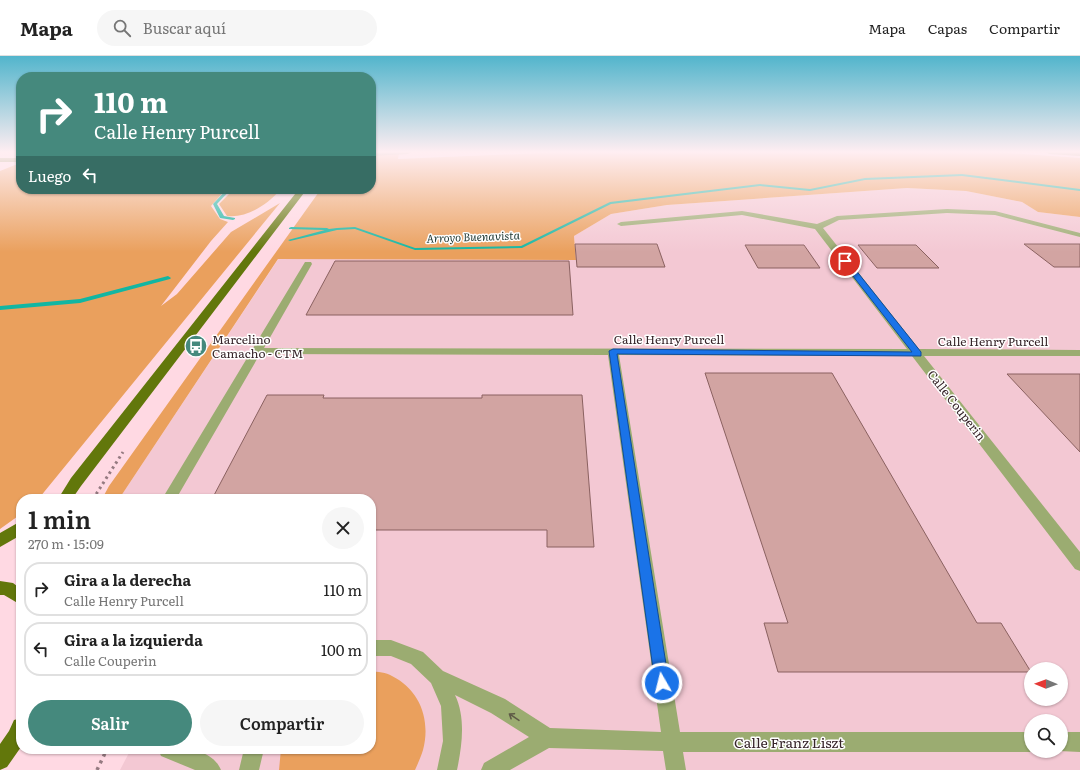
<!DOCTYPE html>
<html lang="es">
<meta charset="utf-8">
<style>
body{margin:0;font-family:Literata,serif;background:#f6f6f6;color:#222;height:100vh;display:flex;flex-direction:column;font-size:15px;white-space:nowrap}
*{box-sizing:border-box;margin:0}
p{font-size:13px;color:#767676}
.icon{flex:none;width:22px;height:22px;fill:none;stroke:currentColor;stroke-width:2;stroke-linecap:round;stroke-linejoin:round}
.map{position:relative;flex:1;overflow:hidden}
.details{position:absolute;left:16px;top:438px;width:360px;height:260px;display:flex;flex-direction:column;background:#fff;border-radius:16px;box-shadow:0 1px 3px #0004}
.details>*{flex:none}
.banner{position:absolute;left:16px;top:16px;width:360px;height:122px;border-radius:16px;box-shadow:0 1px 3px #0004;background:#45897d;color:#fff;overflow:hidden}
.needle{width:26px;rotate:271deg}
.fabs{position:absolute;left:1024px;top:606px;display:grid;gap:8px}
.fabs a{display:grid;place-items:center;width:44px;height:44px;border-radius:50%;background:#fff;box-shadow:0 1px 3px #0004;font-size:20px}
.pin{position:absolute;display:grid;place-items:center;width:34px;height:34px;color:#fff;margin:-17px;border:2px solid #fff;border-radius:50%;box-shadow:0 1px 4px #0007}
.me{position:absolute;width:44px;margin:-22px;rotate:352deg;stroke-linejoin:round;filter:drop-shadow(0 0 3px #0008)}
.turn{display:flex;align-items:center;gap:14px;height:84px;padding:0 12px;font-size:18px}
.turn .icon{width:52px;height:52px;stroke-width:2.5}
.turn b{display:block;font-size:28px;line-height:34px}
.then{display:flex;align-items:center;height:38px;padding:0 12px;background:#0003;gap:8px;font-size:15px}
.round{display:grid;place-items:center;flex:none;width:42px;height:42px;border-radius:21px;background:#f6f6f6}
.headline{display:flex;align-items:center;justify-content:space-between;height:68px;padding:0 12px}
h1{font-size:24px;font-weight:600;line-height:30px}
.primary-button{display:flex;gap:8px;margin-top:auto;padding:8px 12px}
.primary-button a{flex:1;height:46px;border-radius:24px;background:#45897d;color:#fff;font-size:16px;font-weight:600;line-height:46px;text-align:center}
.primary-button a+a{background:#f6f6f6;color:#222}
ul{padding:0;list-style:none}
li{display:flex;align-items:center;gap:12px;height:54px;margin:0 8px 6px;padding:0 4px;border:2px solid #e0e0e0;border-radius:16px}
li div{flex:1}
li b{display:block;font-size:15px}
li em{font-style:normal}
header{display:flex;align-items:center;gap:24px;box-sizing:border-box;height:56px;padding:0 20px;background:#fff;border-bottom:1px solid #e0e0e0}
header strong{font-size:19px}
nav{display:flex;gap:22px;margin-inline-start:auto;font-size:14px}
.search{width:280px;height:36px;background:#f6f6f6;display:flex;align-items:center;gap:10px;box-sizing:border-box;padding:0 14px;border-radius:22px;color:#767676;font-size:15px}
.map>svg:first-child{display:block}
.built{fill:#f3c8d3;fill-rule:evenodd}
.green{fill:#eaa05d}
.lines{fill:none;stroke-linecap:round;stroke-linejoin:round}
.stream{fill:#12b6a2;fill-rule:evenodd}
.building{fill:#d2a4a2;stroke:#8a6160}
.path-far1{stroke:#957a81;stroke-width:3;stroke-dasharray:2.5 3.5;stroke-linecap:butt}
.path{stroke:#957a81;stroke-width:3.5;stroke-dasharray:3 4.5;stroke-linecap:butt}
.minor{fill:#9bac71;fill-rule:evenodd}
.major{fill:#62770b;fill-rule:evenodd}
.highway{fill:#516205;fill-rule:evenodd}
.oneway{stroke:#5e5a46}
.route{fill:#1a73e8;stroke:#114b97}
.labels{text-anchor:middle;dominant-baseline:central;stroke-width:3;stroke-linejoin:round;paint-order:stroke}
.far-water-label{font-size:11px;font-style:italic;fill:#233b36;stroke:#fff}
.poi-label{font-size:12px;fill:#362429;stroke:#fff;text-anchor:start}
.street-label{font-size:12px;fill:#362429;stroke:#fff}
.near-street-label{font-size:14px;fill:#362429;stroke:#fff}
</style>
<header>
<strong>Mapa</strong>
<div class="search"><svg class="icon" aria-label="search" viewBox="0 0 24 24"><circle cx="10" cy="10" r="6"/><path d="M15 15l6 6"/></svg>Buscar aquí</div>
<nav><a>Mapa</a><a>Capas</a><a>Compartir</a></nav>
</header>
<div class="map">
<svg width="1080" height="714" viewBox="0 0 1080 714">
<rect width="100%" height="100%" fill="#ffd9e3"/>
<path class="built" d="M907 132 966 135 1022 146 1038 156 1080 161V714H120L131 693H371V443H119L289 187 575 188 574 180 611 158 667 149ZM1031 613H1061V643H1031ZM1031 665H1061V695H1031Z"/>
<path class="green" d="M371 96H399L398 103 567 96H994L1080 102V161L1038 156 1022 146 966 135 907 132 667 149 611 158 574 180 576 204 278 203 119 443H102L109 430 321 133H371Z
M15 109H21V133H226L211 150 220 163 228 166 211 185 161 250 177 238 231 176 280 147 40 441 38 443H21V458L0 473V115Z
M234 133H279L280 134C267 149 247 162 227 160L219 148Z
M371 615C378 616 386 616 392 620 420 634 431 664 423 694 421 701 418 707 415 714H279L281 693H371Z"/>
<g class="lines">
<path class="stream" d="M962 118 1080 133V135L962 120 865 124 810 135 760 130 611 148 522 192 415 194 355 173 337 174 290 185 288 184 325 174 289 173V172L291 171 327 172 329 173 337 172 355 171 415 192 521 190 610 146 760 128 810 133 865 122Z
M227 133H231L217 148 224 160 235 162V163L233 164 220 162 213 148Z
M168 220 171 222 170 223 80 247 0 254V250L80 243Z"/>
</g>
<path class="building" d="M575 188H657L665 211H577Z
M1024 188H1080V211H1054Z
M745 189H804L820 212H758Z
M858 189H916L939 212H877Z
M335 205H569L573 259H306Z
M705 317H832L977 567H1001L1031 616H778L764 567H788Z
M1007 318H1080V396Z
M267 339H324L323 342H482V339H582L594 491H547V474H371V443H212Z"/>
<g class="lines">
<path class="path-far1" d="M93 443 123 396"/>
<path class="path" d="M97 714 107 693"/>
<path class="minor" d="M947 153 995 155 1080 177V181L995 159 947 157 839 164 823 172 919 293 1080 294V300H924L1080 496V515L1075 513 912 300 619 299 680 676H1031V695H1033L1031 696H683L686 714H666L663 695 549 692 510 714H481L484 707 529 681 491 657 455 639C466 662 462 690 457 714H437L443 685 441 650 431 627 411 608 391 600H371V584H391L423 596 443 615 505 643 550 672 661 676 608 299 260 298 176 443H162L305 206H311L312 208 264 292 907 293 815 173 742 159 621 170 617 168 621 166 742 155 817 168 837 160Z
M1061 676H1080V696L1059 695H1061Z
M158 693C180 693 211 690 221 714H195L161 700Z
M244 693H264L259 714H239Z"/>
<path class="major" d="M299 133H307L81 430 72 443H58L71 422Z
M21 465V479L0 491V477Z
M0 525 13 527 21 533V549L4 539H0Z
M21 662V691L7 711 0 714V688L9 675 14 664Z"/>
<path class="highway" d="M371 96H411L408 98 371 100Z
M1046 96H1080V100L1049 98Z
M0 102H21V106H0Z"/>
</g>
<defs><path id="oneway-shaft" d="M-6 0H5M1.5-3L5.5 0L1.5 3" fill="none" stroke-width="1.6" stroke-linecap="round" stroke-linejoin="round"/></defs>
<use class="oneway" href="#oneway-shaft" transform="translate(514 661) rotate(-146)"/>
<linearGradient id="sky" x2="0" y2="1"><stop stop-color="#52b5cc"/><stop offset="0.49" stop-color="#ffeef2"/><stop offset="1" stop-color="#ffeef2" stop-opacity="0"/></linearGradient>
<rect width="1080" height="196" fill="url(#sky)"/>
<path class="route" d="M842 203H847L921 296V300L617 298 669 627 667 632 662 634 657 632 655 627 609 295 613 293 912 296 842 206Z"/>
<defs>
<g id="bus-disc" transform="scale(1.15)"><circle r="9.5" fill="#45897d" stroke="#fff"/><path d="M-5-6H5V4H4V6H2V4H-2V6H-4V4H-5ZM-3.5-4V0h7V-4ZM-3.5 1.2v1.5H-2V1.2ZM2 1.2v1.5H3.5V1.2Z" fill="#fff"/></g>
</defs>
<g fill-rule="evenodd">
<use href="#bus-disc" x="196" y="290"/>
</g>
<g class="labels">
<g class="far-water-label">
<text transform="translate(473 180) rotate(-2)">Arroyo Buenavista</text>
</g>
<g class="poi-label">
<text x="212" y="283">Marcelino<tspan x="212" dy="14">Camacho - CTM</tspan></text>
</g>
<g class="street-label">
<text x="669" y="283">Calle Henry Purcell</text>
<text x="993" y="285">Calle Henry Purcell</text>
<text transform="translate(957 349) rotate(52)">Calle Couperin</text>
</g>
<g class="near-street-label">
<text x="789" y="686">Calle Franz Liszt</text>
</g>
</g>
</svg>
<div class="fabs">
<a><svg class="needle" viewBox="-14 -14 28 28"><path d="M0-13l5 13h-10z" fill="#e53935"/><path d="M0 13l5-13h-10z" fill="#767676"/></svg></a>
<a><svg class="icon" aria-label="search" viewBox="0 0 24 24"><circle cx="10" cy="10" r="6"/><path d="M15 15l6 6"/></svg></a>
</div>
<div class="pin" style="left:845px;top:205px;background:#d93025"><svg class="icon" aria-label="arrive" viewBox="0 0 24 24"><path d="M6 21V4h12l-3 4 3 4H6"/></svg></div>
<svg class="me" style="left:662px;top:627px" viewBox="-20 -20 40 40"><circle r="17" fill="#1a73e8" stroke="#fff" stroke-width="3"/><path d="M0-11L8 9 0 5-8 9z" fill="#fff"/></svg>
<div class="banner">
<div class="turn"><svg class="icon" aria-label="right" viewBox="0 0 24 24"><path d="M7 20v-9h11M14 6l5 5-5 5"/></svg><div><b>110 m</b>Calle Henry Purcell</div></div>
<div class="then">Luego<svg class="icon" aria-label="left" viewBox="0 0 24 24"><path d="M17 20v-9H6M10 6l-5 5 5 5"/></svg></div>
</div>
<section class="details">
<div class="headline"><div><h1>1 min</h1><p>270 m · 15:09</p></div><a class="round"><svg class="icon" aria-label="close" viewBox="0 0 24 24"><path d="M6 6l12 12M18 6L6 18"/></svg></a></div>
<ul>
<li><svg class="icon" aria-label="right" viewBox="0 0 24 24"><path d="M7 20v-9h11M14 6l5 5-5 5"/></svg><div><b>Gira a la derecha</b><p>Calle Henry Purcell</p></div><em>110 m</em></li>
<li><svg class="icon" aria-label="left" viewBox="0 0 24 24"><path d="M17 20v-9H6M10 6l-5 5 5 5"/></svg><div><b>Gira a la izquierda</b><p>Calle Couperin</p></div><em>100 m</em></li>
</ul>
<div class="primary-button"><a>Salir</a><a>Compartir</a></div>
</section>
</div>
